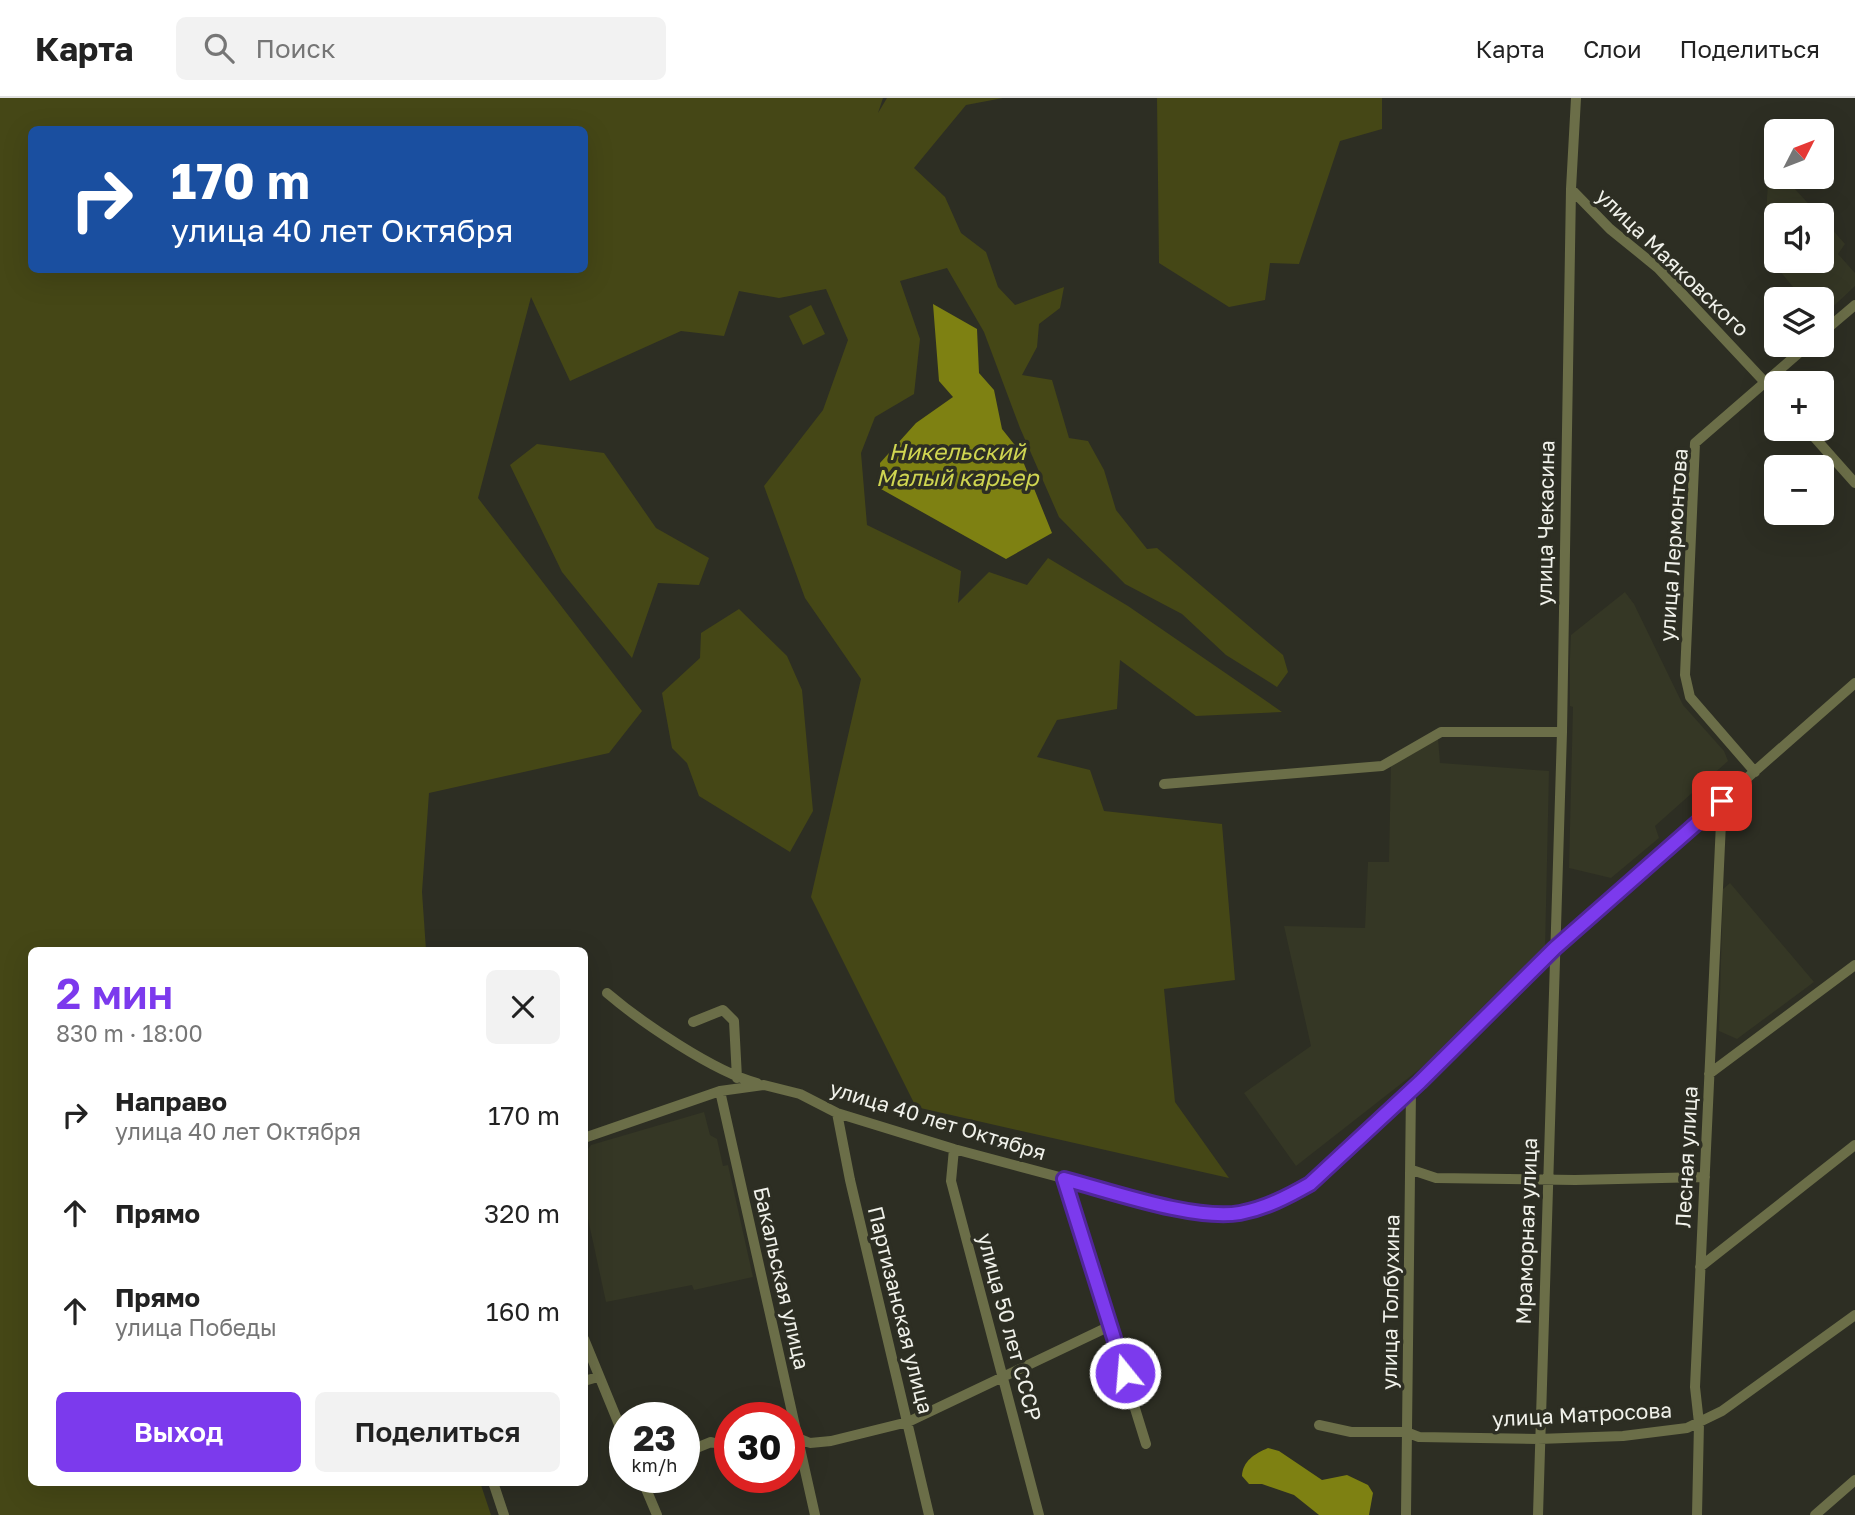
<!DOCTYPE html>
<html lang="ru">
<meta charset="utf-8">
<style>
body{margin:0;font-family:"Golos Text",sans-serif;background:#f2f2f2;color:#222;height:100vh;display:flex;flex-direction:column;font-size:26px;white-space:nowrap}
*{box-sizing:border-box;margin:0}
p{font-size:23px;color:#767676}
.icon{flex:none;width:38px;height:38px;fill:none;stroke:currentColor;stroke-width:2;stroke-linecap:round;stroke-linejoin:round}
.map{position:relative;flex:1;overflow:hidden}
.details{position:absolute;left:28px;top:849px;width:560px;height:539px;display:flex;flex-direction:column;background:#fff;border-radius:10px;box-shadow:0 7px 28px #0002}
.details>*{flex:none}
.guide{position:absolute;left:28px;top:28px;width:560px;height:147px;border-radius:10px;box-shadow:0 7px 28px #0002;background:#1a4fa0;color:#fff;overflow:hidden}
.needle{width:46px;rotate:48deg}
.tools{position:absolute;left:1764px;top:21px;display:grid;gap:14px}
.tools a{display:grid;place-items:center;width:70px;height:70px;border-radius:10px;background:#fff;box-shadow:0 7px 28px #0002;font-size:35px}
.speed{position:absolute;left:609px;top:1304px;display:flex;gap:14px;font-size:35px;font-weight:700;text-align:center}
.speed>*{display:grid;place-content:center;width:91px;height:91px;border-radius:50%;background:#fff;box-shadow:0 7px 28px #0002;line-height:1}
.speed small{font-size:18px;font-weight:400}
.speed .limit{border:10px solid #d22;background:#fff;color:#111}
.pin{position:absolute;display:grid;place-items:center;width:60px;height:60px;color:#fff;margin:-30px;border-radius:14px;box-shadow:0 4px 10px #0006}
.me{position:absolute;width:77px;margin:-38px;rotate:343deg;stroke-linejoin:round;filter:drop-shadow(0 0 5px #0008)}
.turn{display:flex;align-items:center;gap:24px;height:147px;padding:0 28px;font-size:32px}
.turn .icon{width:91px;height:91px;stroke-width:2.5}
.turn b{display:block;font-size:49px;line-height:60px}
.round{display:grid;place-items:center;flex:none;width:74px;height:74px;border-radius:10px;background:#f2f2f2}
.overview{display:flex;align-items:center;justify-content:space-between;height:119px;padding:0 28px}
h1{font-size:42px;font-weight:600;line-height:52px;color:#7c3aed}
.primary-button{display:flex;gap:14px;margin-top:auto;padding:14px 28px}
.primary-button a{flex:1;height:80px;border-radius:10px;background:#7c3aed;color:#fff;font-size:28px;font-weight:600;line-height:80px;text-align:center}
.primary-button a+a{background:#f2f2f2;color:#222}
ul{padding:0;list-style:none}
li{display:flex;align-items:center;gap:21px;height:98px;padding:0 28px}
li div{flex:1}
li b{display:block;font-size:26px}
li em{font-style:normal}
header{display:flex;align-items:center;gap:42px;box-sizing:border-box;height:98px;padding:0 35px;background:#fff;border-bottom:2px solid #e0e0e0}
header strong{font-size:33px}
nav{display:flex;gap:38px;margin-inline-start:auto;font-size:24px}
.search{width:490px;height:63px;background:#f2f2f2;display:flex;align-items:center;gap:18px;box-sizing:border-box;padding:0 24px;border-radius:10px;color:#767676;font-size:26px}
.map>svg:first-child{display:block}
.built{fill:#353725}
.green{fill:#454716;fill-rule:evenodd}
.water{fill:#7e8112}
.lines{fill:none;stroke-linecap:round;stroke-linejoin:round}
.minor{stroke:#6b6e48;stroke-width:10}
.route-casing{stroke:#51269a;stroke-width:18}
.route{stroke:#7c3aed;stroke-width:12}
.labels{text-anchor:middle;dominant-baseline:central;stroke-width:7;stroke-linejoin:round;paint-order:stroke}
.street-label{font-size:21px;fill:#f0f1ea;stroke:#2d2e23}
.water-label{font-size:23px;font-style:italic;fill:#cfd551;stroke:#2d2e23}
</style>
<header>
<strong>Карта</strong>
<div class="search"><svg class="icon" aria-label="search" viewBox="0 0 24 24"><circle cx="10" cy="10" r="6"/><path d="M15 15l6 6"/></svg>Поиск</div>
<nav><a>Карта</a><a>Слои</a><a>Поделиться</a></nav>
</header>
<div class="map">
<svg width="1855" height="1417" viewBox="0 0 1855 1417">
<rect width="100%" height="100%" fill="#2d2e23"/>
<path class="built" d="M1768 83 1794 90 1819 117H1776V163H1822V120L1845 146 1838 156 1855 175V188L1822 219V201H1803L1764 154Z
M1625 494 1634 506 1683 607 1724 653 1728 663 1655 728 1659 740 1611 780 1569 770 1573 609 1570 608V560L1571 537Z
M1424 640H1438L1440 665 1549 673 1545 853 1425 967 1296 1068 1244 995 1311 948 1284 828 1365 830 1368 764H1389L1391 665 1416 654Z
M1730 785 1814 884 1737 941 1719 933 1723 791Z
M704 1014 710 1037 717 1041 723 1068 728 1067 753 1179 694 1192 692 1187 606 1204 585 1107V1055L591 1047Z"/>
<path class="green" d="M0 0H883L878 15 887 0H1003L966 7 914 70 945 99 961 135 986 154 998 189 1015 207 1064 189 1060 210 1039 226 1037 249 1022 277 1052 282 1069 340 1088 343 1104 372 1116 412 1147 451 1157 450 1283 557 1288 574 1277 589 1226 557 1182 516 1125 486 1059 419 1020 330 984 234 947 170 900 183 920 241 914 296 875 319 861 355 867 427 961 473 958 505 989 474 1027 487 1048 460 1128 508 1282 614 1196 618 1120 562 1117 611 1057 622 1037 659 1090 672 1104 713 1222 726 1235 882 1164 891 1175 1004 1229 1080 916 1009 811 799 861 581 805 500 764 388 823 312 848 242 826 191 779 200 739 193 724 238 681 233 570 283 531 199 478 400 642 613 609 655 429 695 422 794 426 852H32V1384H480L491 1417H0ZM32 32H584V172H32Z
M1157 0H1382V31L1340 43 1299 166 1270 165 1265 202 1229 209 1159 165Z
M811 207 825 236 803 247 789 218Z
M537 346 604 355 656 430 709 460 699 487 658 485 632 560 562 474 510 367Z
M739 511 787 558 802 592 813 713 790 754 699 698 687 665 672 650 662 595 700 560 701 535Z"/>
<path class="water" d="M933 206 977 231 979 275 994 292 1002 331 1018 351 1052 435 1006 461 881 391 880 365 916 325 953 299 939 283Z
M1268 1350 1279 1353 1322 1382 1347 1377 1368 1387 1373 1395 1369 1417H1319L1294 1397 1262 1386H1249L1242 1378C1243 1363 1254 1356 1268 1350Z"/>
<g class="lines">
<path class="minor" d="M1571 91 1610 131 1658 170 1776 296
M1822 235 1855 207
M1807 331 1855 385
M1755 674 1690 599 1685 577 1695 345 1808 247
M1164 686 1382 668 1441 634H1562
M607 895C641 924 714 974 757 985
M693 924 723 912 734 923 737 980
M1709 976 1855 867
M720 993 815 1417
M837 1015 850 1082 929 1417
M584 1040 720 993 764 987 800 996 837 1015 954 1051 1134 1099 1196 1114 1230 1116 1274 1106 1309 1086 1420 984 1554 850 1855 585
M954 1051 951 1083 1039 1417
M1412 1072 1436 1080 1575 1082 1705 1079
M1064 1081 1146 1346
M1700 1169 1855 1047
M584 1241 625 1341
M584 1283 598 1279
M1319 1327 1351 1334H1406L1419 1339 1538 1341 1623 1338 1687 1330 1722 1313 1855 1217
M789 1342 798 1340 810 1345 831 1343 908 1324 1110 1228
M684 1355 711 1344 730 1349
M641 1379 657 1417
M493 1384 504 1417
M1406 1417 1411 992
M1538 1417 1562 634 1571 91 1576 0
M1697 1417 1699 1325 1695 1289 1722 703
M1815 1417 1855 1382"/>
</g>
<g class="lines">
<g class="route-casing">
<path id="route" d="M1125 1275 1064 1081C1110 1093 1195 1123 1240 1115 1266 1110 1287 1099 1310 1086L1420 984 1555 850 1722 703"/>
</g>
<use href="#route" class="route"/>
</g>
<g class="labels">
<g class="street-label">
<text transform="translate(1673 164) rotate(44)">улица Маяковского</text>
<text transform="translate(1545 425) rotate(-89)">улица Чекасина</text>
<text transform="translate(1673 447) rotate(-86)">улица Лермонтова</text>
<text transform="translate(938 1022) rotate(17)">улица 40 лет Октября</text>
<text transform="translate(1686 1059) rotate(-87)">Лесная улица</text>
<text transform="translate(1526 1133) rotate(-88)">Мраморная улица</text>
<text transform="translate(782 1180) rotate(77)">Бакальская улица</text>
<text transform="translate(1390 1204) rotate(-89)">улица Толбухина</text>
<text transform="translate(901 1212) rotate(76)">Партизанская улица</text>
<text transform="translate(1010 1229) rotate(75)">улица 50 лет СССР</text>
<text transform="translate(1582 1316) rotate(-3)">улица Матросова</text>
</g>
<g class="water-label">
<text x="957" y="353">Никельский<tspan x="957" dy="26">Малый карьер</tspan></text>
</g>
</g>
</svg>
<div class="tools">
<a><svg class="needle" viewBox="-14 -14 28 28"><path d="M0-13l5 13h-10z" fill="#e53935"/><path d="M0 13l5-13h-10z" fill="#767676"/></svg></a>
<a><svg class="icon" aria-label="sound" viewBox="0 0 24 24"><path d="M4 9h4l5-4v14l-5-4H4zM17 9q2 3 0 6"/></svg></a>
<a><svg class="icon" aria-label="layers" viewBox="0 0 24 24"><path d="M12 4l9 5-9 5-9-5zM3 14l9 5 9-5"/></svg></a>
<a>+</a>
<a>−</a>
</div>
<div class="speed"><div>23<small>km/h</small></div><div class="limit">30</div></div>
<div class="pin" style="left:1722px;top:703px;background:#d93025"><svg class="icon" aria-label="arrive" viewBox="0 0 24 24"><path d="M6 21V4h12l-3 4 3 4H6"/></svg></div>
<svg class="me" style="left:1125px;top:1275px" viewBox="-20 -20 40 40"><circle r="17" fill="#7c3aed" stroke="#fff" stroke-width="3"/><path d="M0-11L8 9 0 5-8 9z" fill="#fff"/></svg>
<div class="guide">
<div class="turn"><svg class="icon" aria-label="right" viewBox="0 0 24 24"><path d="M7 20v-9h11M14 6l5 5-5 5"/></svg><div><b>170 m</b>улица 40 лет Октября</div></div>
</div>
<section class="details">
<div class="overview"><div><h1>2 мин</h1><p>830 m · 18:00</p></div><a class="round"><svg class="icon" aria-label="close" viewBox="0 0 24 24"><path d="M6 6l12 12M18 6L6 18"/></svg></a></div>
<ul>
<li><svg class="icon" aria-label="right" viewBox="0 0 24 24"><path d="M7 20v-9h11M14 6l5 5-5 5"/></svg><div><b>Направо</b><p>улица 40 лет Октября</p></div><em>170 m</em></li>
<li><svg class="icon" aria-label="ahead" viewBox="0 0 24 24"><path d="M12 20V5M6 11l6-6 6 6"/></svg><div><b>Прямо</b></div><em>320 m</em></li>
<li><svg class="icon" aria-label="ahead" viewBox="0 0 24 24"><path d="M12 20V5M6 11l6-6 6 6"/></svg><div><b>Прямо</b><p>улица Победы</p></div><em>160 m</em></li>
</ul>
<div class="primary-button"><a>Выход</a><a>Поделиться</a></div>
</section>
</div>
